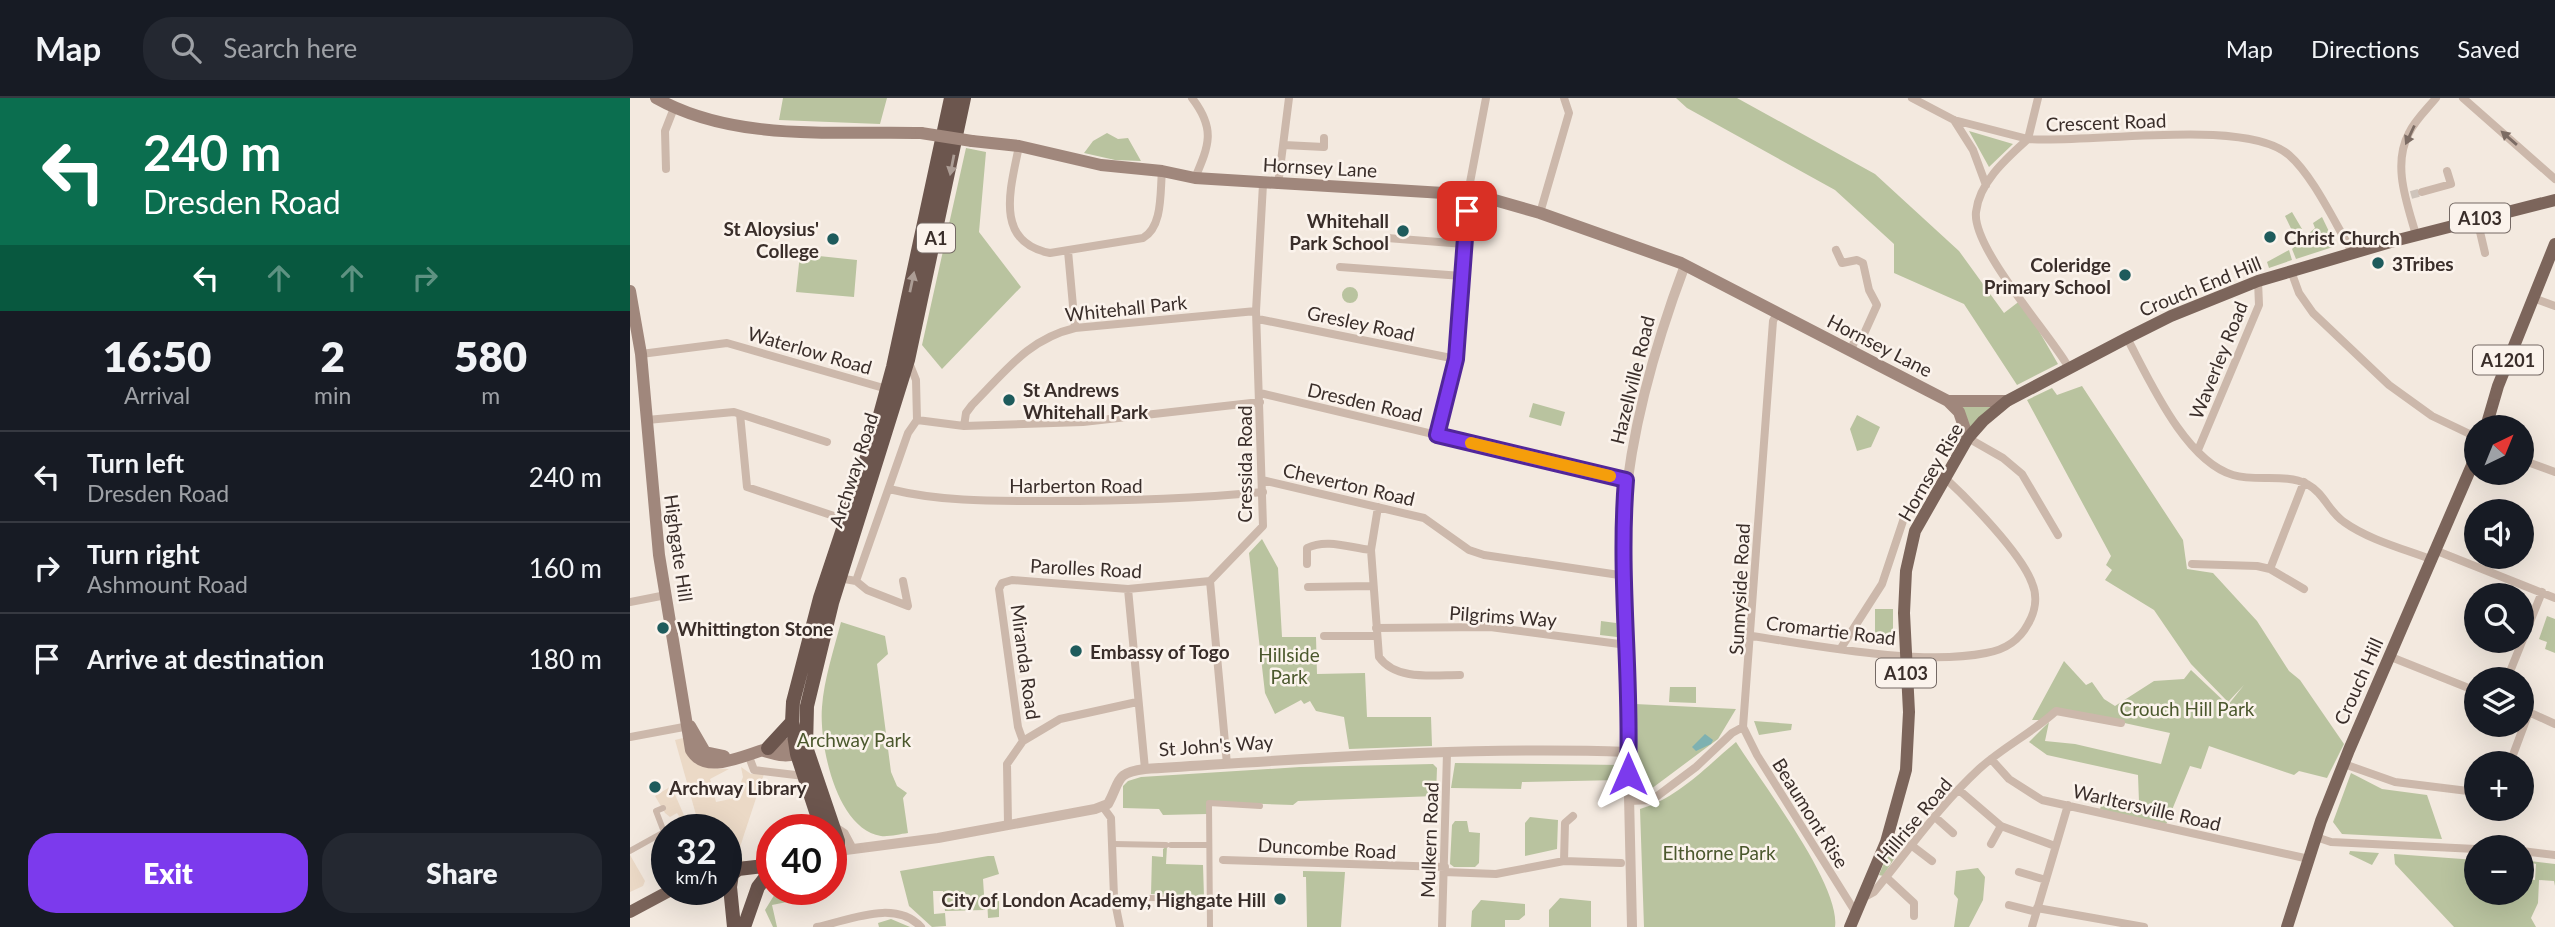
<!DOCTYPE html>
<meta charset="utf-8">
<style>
body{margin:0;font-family:Lato,sans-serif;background:#242831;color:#f1f3f6;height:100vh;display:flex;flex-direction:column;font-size:26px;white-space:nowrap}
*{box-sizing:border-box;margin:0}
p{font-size:23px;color:#9ea1a6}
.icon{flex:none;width:38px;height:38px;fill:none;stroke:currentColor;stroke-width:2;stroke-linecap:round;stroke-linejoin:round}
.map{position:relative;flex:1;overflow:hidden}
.panel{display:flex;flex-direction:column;background:#171b24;width:630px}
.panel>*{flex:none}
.top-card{background:#0b6e4f;color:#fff;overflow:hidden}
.needle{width:46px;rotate:43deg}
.fabs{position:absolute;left:1834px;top:317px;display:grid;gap:14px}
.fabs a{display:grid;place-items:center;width:70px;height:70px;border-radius:50%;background:#171b24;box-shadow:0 7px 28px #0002;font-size:35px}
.speed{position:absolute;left:21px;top:716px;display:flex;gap:14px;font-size:35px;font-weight:700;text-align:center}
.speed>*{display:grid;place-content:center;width:91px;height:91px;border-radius:50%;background:#171b24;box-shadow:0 7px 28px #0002;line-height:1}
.speed small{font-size:18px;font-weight:400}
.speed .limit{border:10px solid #d22;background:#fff;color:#111}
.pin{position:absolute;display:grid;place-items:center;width:60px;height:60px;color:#fff;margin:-30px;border-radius:14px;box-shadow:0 4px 10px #0006}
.me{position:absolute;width:77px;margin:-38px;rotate:0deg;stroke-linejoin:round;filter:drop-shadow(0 0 5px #0008)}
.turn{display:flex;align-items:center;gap:24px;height:147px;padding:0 28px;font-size:32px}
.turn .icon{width:91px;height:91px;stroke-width:2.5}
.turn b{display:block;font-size:49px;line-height:60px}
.lanes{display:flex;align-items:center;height:66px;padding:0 28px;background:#0003;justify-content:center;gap:35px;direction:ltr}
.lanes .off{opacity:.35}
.eta{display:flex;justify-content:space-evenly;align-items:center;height:119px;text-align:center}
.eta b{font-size:42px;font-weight:800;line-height:49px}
.primary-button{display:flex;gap:14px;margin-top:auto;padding:14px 28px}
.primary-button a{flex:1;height:80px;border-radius:28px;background:#7c3aed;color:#fff;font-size:28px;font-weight:800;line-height:80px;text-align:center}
.primary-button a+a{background:#242831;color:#f1f3f6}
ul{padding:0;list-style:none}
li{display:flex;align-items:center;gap:21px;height:91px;padding:0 28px;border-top:2px solid #363941}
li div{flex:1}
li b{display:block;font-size:26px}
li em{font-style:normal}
header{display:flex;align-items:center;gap:42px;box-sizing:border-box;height:98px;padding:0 35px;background:#171b24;border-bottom:2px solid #363941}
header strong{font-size:33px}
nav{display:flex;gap:38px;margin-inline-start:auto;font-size:24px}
.search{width:490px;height:63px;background:#242831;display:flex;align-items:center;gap:18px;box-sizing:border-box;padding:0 24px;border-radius:28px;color:#9ea1a6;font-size:26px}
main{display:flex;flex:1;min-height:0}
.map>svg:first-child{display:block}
.green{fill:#b9c39f}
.plaza{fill:#ebd9c6}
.water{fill:#7eb1b1}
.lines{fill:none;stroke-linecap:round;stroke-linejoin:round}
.minor-tunnel{stroke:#cec4bb;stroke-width:8;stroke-dasharray:8 4;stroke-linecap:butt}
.pedestrian{stroke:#ccb8ab;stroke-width:6}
.minor{stroke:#ccb8ab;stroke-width:8}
.tertiary{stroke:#ccb8ab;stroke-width:10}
.secondary{stroke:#a0877c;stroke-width:12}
.primary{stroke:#7c655b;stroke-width:12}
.trunk{stroke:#6c564e;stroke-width:14}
.secondary-bridge{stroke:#a0877c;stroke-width:12}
.oneway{fill:#7c6c64}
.oneway2{fill:#ac9d95}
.route-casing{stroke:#51269a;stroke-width:18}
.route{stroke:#7c3aed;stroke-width:12}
.slow{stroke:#f59e0b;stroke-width:12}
.poi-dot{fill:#1e5b5c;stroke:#fbf3ec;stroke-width:2.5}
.labels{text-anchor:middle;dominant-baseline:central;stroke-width:5;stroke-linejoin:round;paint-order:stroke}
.shield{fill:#fbf3ec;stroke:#746964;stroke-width:2}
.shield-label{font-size:18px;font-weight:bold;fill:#3a2e2a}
.street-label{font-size:19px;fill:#3a2e2a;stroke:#fbf3ec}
.poi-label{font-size:19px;font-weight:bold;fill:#3a2e2a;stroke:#fbf3ec;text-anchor:start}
.park-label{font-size:19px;fill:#4b582d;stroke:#fbf3ec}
</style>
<header>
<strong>Map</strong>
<div class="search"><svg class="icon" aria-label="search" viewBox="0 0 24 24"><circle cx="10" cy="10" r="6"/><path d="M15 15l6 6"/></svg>Search here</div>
<nav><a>Map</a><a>Directions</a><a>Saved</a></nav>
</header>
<main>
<section class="panel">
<div class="top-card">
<div class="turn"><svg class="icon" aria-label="left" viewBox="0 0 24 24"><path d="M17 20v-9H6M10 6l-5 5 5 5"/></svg><div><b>240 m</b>Dresden Road</div></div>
<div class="lanes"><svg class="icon" aria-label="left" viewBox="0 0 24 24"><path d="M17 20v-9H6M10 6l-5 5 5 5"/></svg><svg class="icon off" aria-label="ahead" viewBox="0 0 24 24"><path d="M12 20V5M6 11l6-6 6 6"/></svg><svg class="icon off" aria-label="ahead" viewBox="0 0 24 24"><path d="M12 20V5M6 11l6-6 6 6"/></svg><svg class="icon off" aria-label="right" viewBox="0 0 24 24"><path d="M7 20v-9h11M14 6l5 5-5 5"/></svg></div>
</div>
<div class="eta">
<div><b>16:50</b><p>Arrival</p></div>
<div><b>2</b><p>min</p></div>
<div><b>580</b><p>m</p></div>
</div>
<ul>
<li><svg class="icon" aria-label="left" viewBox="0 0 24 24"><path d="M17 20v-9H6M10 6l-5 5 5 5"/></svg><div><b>Turn left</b><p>Dresden Road</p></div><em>240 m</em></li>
<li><svg class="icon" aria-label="right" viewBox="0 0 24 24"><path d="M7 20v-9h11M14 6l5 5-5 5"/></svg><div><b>Turn right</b><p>Ashmount Road</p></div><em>160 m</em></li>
<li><svg class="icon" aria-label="arrive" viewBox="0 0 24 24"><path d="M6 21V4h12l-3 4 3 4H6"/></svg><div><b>Arrive at destination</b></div><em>180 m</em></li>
</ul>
<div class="primary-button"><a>Exit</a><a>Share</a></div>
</section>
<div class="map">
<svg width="1925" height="829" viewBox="0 0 1925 829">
<rect width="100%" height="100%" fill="#f3e9df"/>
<path class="green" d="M153 0H257L250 26 149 22Z
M1046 0H1107L1245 76 1329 153 1374 215 1391 202 1428 266 1387 287 1334 206 1264 175V146L1205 92 1057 10Z
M1339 33 1383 46 1359 69Z
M477 35 488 41 498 40 511 63 485 62 454 55 463 43Z
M336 50 356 54 349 134 391 189 312 271 292 247Z
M1662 114 1672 131 1666 141 1655 118Z
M1692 119 1706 148 1666 161 1662 151 1685 130 1683 125Z
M1659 152 1662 162 1639 170 1637 164Z
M170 156 227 162 224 199 166 194Z
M712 197a8 8 0 1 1 16 0a8 8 0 1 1-16 0Z
M1452 288 1553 442 1557 471 1583 475 1627 523 1659 573 1670 582 1714 646 1697 680 1669 673 1664 677 1579 648 1571 671 1560 668 1535 729 1470 711 1472 705 1509 704 1508 677 1417 657 1399 644 1419 624 1415 643 1445 646 1531 666 1540 635 1426 610 1415 622H1402L1434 563 1456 587 1462 584 1474 601 1485 608 1524 583 1554 581 1561 572 1598 607 1614 587 1598 604 1561 566 1524 512 1475 482 1482 472 1476 467 1481 458 1397 302 1422 290 1427 297Z
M1334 304 1358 307 1365 312 1338 340 1329 314Z
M903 305 935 314 931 328 899 319Z
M1227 317 1250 329 1241 349 1227 353 1220 331Z
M632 441 648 470 652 539H686L687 576 735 575 737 619H801L802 648 719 651 714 619 686 613 680 603 674 606 671 602 645 616 635 595 619 455Z
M1245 511H1263V542H1245Z
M1917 518 1925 521V555L1915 551 1917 544 1909 541Z
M971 523 986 525 987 539 970 537Z
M211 524 255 538 258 556 247 566 261 674 267 688 277 695 273 700 278 735C270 736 258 739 251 738 206 731 189 646 192 609 194 581 204 551 211 524Z
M1040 589H1066V605L1039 604Z
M1005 606 1106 611 1088 641 1021 691 1009 689Z
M1124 623 1162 626 1161 632 1129 637Z
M1106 644C1131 684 1211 787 1205 829H1014L1010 711C1048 700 1076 669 1106 644Z
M825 665 991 667 990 682 892 684 891 691 821 690Z
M803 666 807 670 806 698 668 703 663 707 578 704 577 716 533 717 529 711 493 710V688L498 683 511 679 670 669Z
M1721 675 1752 691 1797 697 1812 741 1712 736 1703 724Z
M900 719 928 722 927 751 895 758V725Z
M825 723H837L839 734 850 735 849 765 845 769H824L820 766 822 727Z
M1264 741 1275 744 1253 778 1249 777Z
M537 748 536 766 573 767 574 799 521 796 522 758 533 759V751Z
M1720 753 1749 755 1742 767 1719 756Z
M1764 756 1846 762V794H1892V781L1905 782 1906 766 1892 762 1925 766V788L1924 783 1909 782 1908 805 1901 820 1906 829H1824L1765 766Z
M358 758H364L369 776 353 781 355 812 315 813 313 793H303L304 816 315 815 316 828 302 829 279 808 270 773Z
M1348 770 1355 779 1353 802 1339 829H1324L1328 801 1324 796 1326 773Z
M673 773 715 774 711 829H677L676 779H673Z
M148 791H165L167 802 142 807 147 829H143L135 812Z
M369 798V819L358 820 357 799Z
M930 800 961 803V829H919V812Z
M851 802 895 806V817L889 822H875V829H841L842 813Z
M261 821 280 829H249L248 825Z"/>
<path class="plaza" d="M53 640 59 659 65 665 79 670 99 671 80 681 86 704 105 700 113 679 111 669 121 676H134L107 758 117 765 96 766V732L70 731 45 642Z
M48 684 43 692 60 731H57L47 715 40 719 35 715 25 698Z
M0 757 15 783 13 788 0 794Z"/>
<path class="water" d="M1075 636 1083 642 1081 646 1066 653 1062 649Z"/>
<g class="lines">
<path class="minor-tunnel" d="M1781 97 1792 94"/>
<path class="pedestrian" d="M484 746 536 747
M541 747H578
M0 753 34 734 26 713 33 710
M519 800 578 801
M580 829 579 705 630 708"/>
<path class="minor" d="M562 0C586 31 579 47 565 80
M1282 0 1324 22 1398 41 1408 0
M1833 0 1925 81
M1324 22 1343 52 1356 87
M654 47 694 49V40
M389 48C381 89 363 144 420 155L513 140C533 129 530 94 532 73
M36 71 35 33 44 10
M648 87 659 0
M1792 94 1821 86 1817 73
M838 95 856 0
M910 115 939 15 934 0
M1847 121 1855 155
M1786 137C1777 105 1762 67 1779 35 1785 22 1797 11 1806 0
M757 140 835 146
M1206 152 1212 165 1227 162 1233 165 1239 192 1247 207 1233 238 1224 244 1221 254
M438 153 445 230
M710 169 832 178
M1661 173 1669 195 1683 215 1759 287 1802 318 1846 339
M1903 200 1925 208
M1147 215 1143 223 1113 629 1127 657 1226 815
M628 221 826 261
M1497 240C1519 281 1555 363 1603 377 1627 384 1655 375 1677 386 1694 395 1699 414 1714 424 1739 442 1774 451 1803 462
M11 256 97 245 257 291
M1436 265C1416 232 1342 149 1346 114 1349 84 1377 60 1398 41 1460 46 1616 19 1659 57 1684 79 1705 126 1723 155
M630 295 996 382
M110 316 117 389 216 422
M17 322 104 314 197 344
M287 322 334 328 336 315 342 307C375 274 398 241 445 230L626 213
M334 328 453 324 630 304
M807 337 826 261 835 146V95
M1338 340 1373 360 1392 376 1428 437
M1568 352 1629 207 1628 183
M1892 362 1925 374
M632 382 794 420 839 452 854 457 996 478
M259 391C312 404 364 403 419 403 491 403 561 401 633 394
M748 409 741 452 749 559C766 583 804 577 830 577
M1807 453 1925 500
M677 466V450C697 440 720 450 741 452
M1562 466 1627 468 1640 471 1674 491
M1640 471 1674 384
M209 480 226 483 237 492 278 508 273 483
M226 483 278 335 287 322 286 282 278 262
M678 489 743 488
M498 491 515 671
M0 504 36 497
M746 530 860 529 997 547
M694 538H746
M1122 538C1189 548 1290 568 1356 555 1374 552 1389 543 1398 526 1405 514 1408 499 1402 485 1391 455 1339 402 1314 379
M1211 550 1252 486 1274 420
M1761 559 1846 593
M1877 581 1912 494
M1892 611 1925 626
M0 639 59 628
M393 643 430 621 507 604
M118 656 124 672 174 678
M1361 661 1379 681 1412 702 1679 761
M1880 665 1899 614
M597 666 580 483 633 428 626 213 633 86
M1714 666 1765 684 1846 694
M1329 692 1371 728 1425 748
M999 703 1022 702 1066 669 1102 635 1113 629
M473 709 481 720 484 799 490 829
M1305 719 1323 735
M378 726 377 666 393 643 388 629 369 491 372 485 382 482 498 491 580 483
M1686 739 1701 744 1846 751
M1361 746 1371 728
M1281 747 1302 763
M1892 753 1925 757
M593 762 815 769
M934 763 935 725 943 718
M814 774 866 776 934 763 991 765
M1389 774 1416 782
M1257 780 1284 805V818
M1231 801 1244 794C1278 753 1310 707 1349 671 1373 649 1402 635 1426 613L1491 625
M1379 807 1406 814
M1407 810 1514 829
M187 829C220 822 265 801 291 829
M812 829 817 655
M1402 829 1438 707"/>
<path class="tertiary" d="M205 730 214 736 222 751
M208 753 308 740 465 711 478 706C491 683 484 675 515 671 676 661 837 648 998 654
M1002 829 993 435C997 344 1023 252 1055 167"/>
<path class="secondary" d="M26 0C104 44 204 33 291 35
M342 43 389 48 471 67 532 73 565 80 847 97 910 115 1051 165 1318 303H1377
M0 193 11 256 29 457 61 652C81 687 141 637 173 647
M1318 303 1329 314 1338 340
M60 628 75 654 94 658
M134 653C147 657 160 661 173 652"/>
<path class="primary" d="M1856 329 1868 288 1925 146
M0 814 43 791
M1220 829 1256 744 1276 672 1279 614 1274 515 1276 473 1285 433 1338 340 1353 323 1377 303 1497 240 1541 218 1628 183 1764 143 1925 102
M1657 829 1691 723 1719 652 1846 358"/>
<path class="trunk" d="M138 650 162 624
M192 732 167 656 162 624 163 604 190 500 245 335 263 269 321 0
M201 754 208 753V743L176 649 177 608 202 505 278 262 334 0
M104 829 100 789 102 776 108 771 142 767
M114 829 128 789 142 771"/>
<path class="secondary-bridge" d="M291 35 342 43"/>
</g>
<defs><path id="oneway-solid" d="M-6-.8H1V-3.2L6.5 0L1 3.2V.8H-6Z" transform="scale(1.75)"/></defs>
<g class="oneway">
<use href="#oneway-solid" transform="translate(1780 37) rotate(115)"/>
<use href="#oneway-solid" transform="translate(1879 40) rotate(-139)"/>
</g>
<g class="oneway2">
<use href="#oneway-solid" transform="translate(322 67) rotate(101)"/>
<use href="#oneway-solid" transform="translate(282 184) rotate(-78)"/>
</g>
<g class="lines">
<g class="route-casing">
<path id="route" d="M837 113 826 261 807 337 996 382C988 480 1002 578 998 676"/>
</g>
<use href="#route" class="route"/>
<path class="slow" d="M841 345 980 378"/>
</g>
<g class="poi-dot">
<circle cx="773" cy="133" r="7"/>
<circle cx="1640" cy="139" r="7"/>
<circle cx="203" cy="141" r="7"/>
<circle cx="1748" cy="165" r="7"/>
<circle cx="1495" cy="177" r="7"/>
<circle cx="379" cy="302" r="7"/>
<circle cx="33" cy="530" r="7"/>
<circle cx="446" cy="553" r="7"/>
<circle cx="25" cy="689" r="7"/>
<circle cx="650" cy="801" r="7"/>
</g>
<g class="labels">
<g class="shield">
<rect x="1820" y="105.5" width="60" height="29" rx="5"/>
<rect x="287" y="125.5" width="38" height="29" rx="5"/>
<rect x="1843" y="247.5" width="70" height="29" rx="5"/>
<rect x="1246" y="560.5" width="60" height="29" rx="5"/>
</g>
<g class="shield-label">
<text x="1850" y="120">A103</text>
<text x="306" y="140">A1</text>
<text x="1878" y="262">A1201</text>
<text x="1276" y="575">A103</text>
</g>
<g class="street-label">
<text transform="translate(1476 24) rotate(-2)">Crescent Road</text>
<text transform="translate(690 69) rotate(3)">Hornsey Lane</text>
<text transform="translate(1570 188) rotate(-22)">Crouch End Hill</text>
<text transform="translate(496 210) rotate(-6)">Whitehall Park</text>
<text transform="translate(731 225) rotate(12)">Gresley Road</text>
<text transform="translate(1250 247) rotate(27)">Hornsey Lane</text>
<text transform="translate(180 252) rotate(16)">Waterlow Road</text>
<text transform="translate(1588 262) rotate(-68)">Waverley Road</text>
<text transform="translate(1002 282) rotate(-76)">Hazellville Road</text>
<text transform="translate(735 304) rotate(13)">Dresden Road</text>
<text transform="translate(614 366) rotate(-90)">Cressida Road</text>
<text transform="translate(223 372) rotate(-72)">Archway Road</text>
<text transform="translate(1300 374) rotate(-60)">Hornsey Rise</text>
<text transform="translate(719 386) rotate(13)">Cheverton Road</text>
<text x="446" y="387">Harberton Road</text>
<text transform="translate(49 450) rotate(82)">Highgate Hill</text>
<text transform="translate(456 470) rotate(3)">Parolles Road</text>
<text transform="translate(1109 491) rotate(-87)">Sunnyside Road</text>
<text transform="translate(873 518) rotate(4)">Pilgrims Way</text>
<text transform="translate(1201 532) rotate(7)">Cromartie Road</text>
<text transform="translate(396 564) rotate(82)">Miranda Road</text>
<text transform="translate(1728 583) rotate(-66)">Crouch Hill</text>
<text transform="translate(586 647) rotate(-4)">St John's Way</text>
<text transform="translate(1517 709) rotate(13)">Warltersville Road</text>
<text transform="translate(1181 715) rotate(58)">Beaumont Rise</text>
<text transform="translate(1284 722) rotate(-50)">Hillrise Road</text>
<text transform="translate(799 742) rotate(-88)">Mulkern Road</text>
<text transform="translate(697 750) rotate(3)">Duncombe Road</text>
</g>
<g class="poi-label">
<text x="759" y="122" text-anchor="end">Whitehall<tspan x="759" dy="22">Park School</tspan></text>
<text x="189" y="130" text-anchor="end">St Aloysius'<tspan x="189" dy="22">College</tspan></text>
<text x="1654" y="139">Christ Church</text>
<text x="1762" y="165">3Tribes</text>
<text x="1481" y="166" text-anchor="end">Coleridge<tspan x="1481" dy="22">Primary School</tspan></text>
<text x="393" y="291">St Andrews<tspan x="393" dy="22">Whitehall Park</tspan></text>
<text x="47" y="530">Whittington Stone</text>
<text x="460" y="553">Embassy of Togo</text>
<text x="39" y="689">Archway Library</text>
<text x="636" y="801" text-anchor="end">City of London Academy, Highgate Hill</text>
</g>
<g class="park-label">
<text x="659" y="556">Hillside<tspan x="659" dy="22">Park</tspan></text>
<text x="1557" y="610">Crouch Hill Park</text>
<text x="224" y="641">Archway Park</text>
<text x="1089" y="754">Elthorne Park</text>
</g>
</g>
</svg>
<div class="fabs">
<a><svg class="needle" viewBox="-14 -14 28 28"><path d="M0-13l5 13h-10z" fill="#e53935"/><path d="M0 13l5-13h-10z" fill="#9ea1a6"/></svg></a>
<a><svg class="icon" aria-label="sound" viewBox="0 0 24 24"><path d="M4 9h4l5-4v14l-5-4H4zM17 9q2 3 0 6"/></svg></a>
<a><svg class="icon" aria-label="search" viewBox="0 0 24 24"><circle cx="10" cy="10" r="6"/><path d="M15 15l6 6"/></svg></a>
<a><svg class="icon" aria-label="layers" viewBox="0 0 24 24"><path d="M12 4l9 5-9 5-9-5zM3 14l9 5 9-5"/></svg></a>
<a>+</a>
<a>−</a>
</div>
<div class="speed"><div>32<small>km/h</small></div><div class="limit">40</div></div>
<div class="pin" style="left:837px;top:113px;background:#d93025"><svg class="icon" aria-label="arrive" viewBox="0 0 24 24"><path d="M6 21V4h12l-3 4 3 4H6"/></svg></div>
<svg class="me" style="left:998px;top:676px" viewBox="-20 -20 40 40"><path d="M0-17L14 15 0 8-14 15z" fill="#7c3aed" stroke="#fff" stroke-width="4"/></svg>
</div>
</main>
